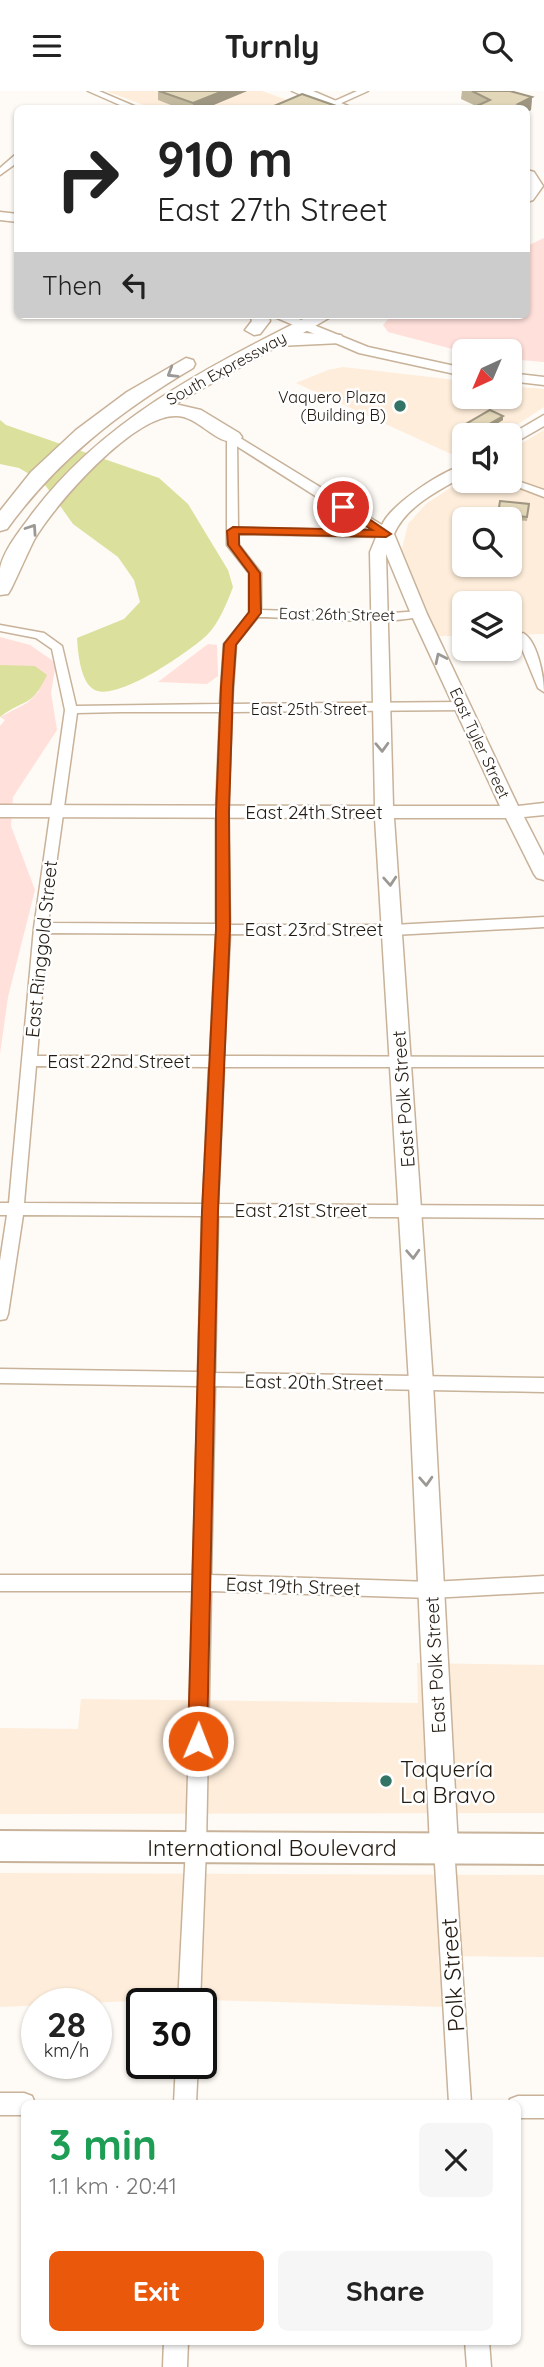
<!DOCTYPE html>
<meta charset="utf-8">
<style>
body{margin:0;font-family:Quicksand,sans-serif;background:#f6f6f6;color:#222;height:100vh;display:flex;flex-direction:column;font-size:26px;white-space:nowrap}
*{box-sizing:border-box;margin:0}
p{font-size:23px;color:#767676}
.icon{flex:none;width:38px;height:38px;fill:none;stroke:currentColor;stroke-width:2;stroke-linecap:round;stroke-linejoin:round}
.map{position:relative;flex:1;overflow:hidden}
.panel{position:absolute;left:21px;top:2009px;width:500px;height:245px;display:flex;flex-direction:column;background:#fff;border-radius:10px;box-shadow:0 2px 5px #0004}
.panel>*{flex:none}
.hud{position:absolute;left:14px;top:14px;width:516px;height:214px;border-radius:10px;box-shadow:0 2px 5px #0004;background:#fff;color:#222;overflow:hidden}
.needle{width:46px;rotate:224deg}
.controls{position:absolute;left:452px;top:248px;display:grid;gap:14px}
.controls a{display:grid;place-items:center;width:70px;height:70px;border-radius:10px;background:#fff;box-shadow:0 2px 5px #0004;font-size:35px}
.speed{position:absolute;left:21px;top:1897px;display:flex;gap:14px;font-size:35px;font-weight:700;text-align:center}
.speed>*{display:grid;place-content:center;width:91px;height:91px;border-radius:50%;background:#fff;box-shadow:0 2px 5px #0004;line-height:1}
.speed small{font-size:18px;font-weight:400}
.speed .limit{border:4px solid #111;border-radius:10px;background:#fff;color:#111}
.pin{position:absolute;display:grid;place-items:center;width:60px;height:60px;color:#fff;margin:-30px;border:4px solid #fff;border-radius:50%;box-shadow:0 2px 7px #0007}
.me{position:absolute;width:77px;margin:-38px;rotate:1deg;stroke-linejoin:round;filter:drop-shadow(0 0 5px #0008)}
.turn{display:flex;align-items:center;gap:24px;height:147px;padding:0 28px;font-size:32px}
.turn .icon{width:91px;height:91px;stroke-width:2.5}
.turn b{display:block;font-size:49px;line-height:60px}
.then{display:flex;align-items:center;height:66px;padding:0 28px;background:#0003;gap:14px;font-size:26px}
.round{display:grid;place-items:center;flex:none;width:74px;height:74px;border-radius:10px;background:#f6f6f6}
.overview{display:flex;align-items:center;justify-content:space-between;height:119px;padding:0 28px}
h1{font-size:42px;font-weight:800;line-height:52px;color:#1e9e55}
.primary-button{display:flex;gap:14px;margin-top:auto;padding:14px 28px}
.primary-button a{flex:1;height:80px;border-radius:10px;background:#ea580c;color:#fff;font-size:28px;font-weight:800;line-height:80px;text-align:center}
.primary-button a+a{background:#f6f6f6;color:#222}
header{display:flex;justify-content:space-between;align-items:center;height:91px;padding:0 28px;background:#fff;font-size:32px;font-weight:800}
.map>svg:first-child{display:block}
.built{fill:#feedda;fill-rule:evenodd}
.green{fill:#ffe0db}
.water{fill:#dbe19c}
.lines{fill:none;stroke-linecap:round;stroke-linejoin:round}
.street-casing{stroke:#c8b299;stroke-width:3}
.secondary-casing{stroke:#c8b299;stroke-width:3}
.primary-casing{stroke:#c8b299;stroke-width:4}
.highway-casing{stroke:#c8b299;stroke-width:3}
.street{fill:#fff;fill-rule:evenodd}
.secondary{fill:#fff;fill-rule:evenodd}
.primary{fill:#fff;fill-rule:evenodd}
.highway{fill:#fff;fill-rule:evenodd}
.wall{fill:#c2b99e}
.shaded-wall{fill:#9e9681}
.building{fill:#e2d7b8;stroke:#9e9681;stroke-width:2}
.oneway{stroke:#9c9894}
.route{fill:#ea580c;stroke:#983908;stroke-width:2}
.poi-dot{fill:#327465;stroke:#fff;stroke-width:2.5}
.labels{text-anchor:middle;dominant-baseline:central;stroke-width:5;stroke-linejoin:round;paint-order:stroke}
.far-street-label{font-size:16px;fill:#231b12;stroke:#fff}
.far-poi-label{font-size:16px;fill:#231b12;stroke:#fff;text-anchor:end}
.street-label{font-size:19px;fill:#231b12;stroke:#fff}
.near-poi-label{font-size:23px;fill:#231b12;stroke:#fff;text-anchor:start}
.near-street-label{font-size:23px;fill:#231b12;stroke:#fff}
</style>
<header><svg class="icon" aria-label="menu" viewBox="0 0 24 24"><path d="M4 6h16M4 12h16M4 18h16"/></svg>Turnly<svg class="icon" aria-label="search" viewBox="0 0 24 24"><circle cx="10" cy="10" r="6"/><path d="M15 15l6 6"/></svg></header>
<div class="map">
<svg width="544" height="2276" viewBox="0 0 544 2276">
<rect width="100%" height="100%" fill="#fefaf5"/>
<path class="built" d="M106 0H262L310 17H152Z
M343 276 464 290V306H509V295L544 298V316L500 345H464L462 368 296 292 328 279Z
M544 339V543L509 544V513H464V545H436L401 462 408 433 426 413 464 388V390H509V360ZM464 429H509V474H464Z
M417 1572 544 1574V1722L0 1723V1637L78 1638 81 1608 418 1612Z
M0 1782 544 1784V1866L438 1865 444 1916 176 1908 0 1916Z"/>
<path class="green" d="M544 147V271L509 268V261H464L388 241 383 234 392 224H527V155Z
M0 546 30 554 56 572 51 602 57 639 13 706 11 735 35 799 8 906 0 963V635L5 629 0 626 27 612 39 600 7 575 0 574Z
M208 553 217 554 218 585 207 593 158 591Z"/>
<path class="water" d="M0 329 6 334 159 387 188 413 228 479 233 496C227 512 219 532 207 544 190 560 115 613 93 598 80 589 78 561 77 547L124 528 140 511 134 489 118 466 73 433 43 391 19 377 0 373Z
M0 574 35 575 47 584C31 618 24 607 0 626Z"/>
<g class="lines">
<g class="street-casing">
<path id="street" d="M88 0H99L141 18H129Z
M357 0H368L337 14 330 12Z
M15 64H18V71L0 84V77Z
M232 343 237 346 238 437 386 440 391 443 386 446 238 443 239 454 261 482V519L380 523 419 520 425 523C407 536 287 526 258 526L236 553 232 613 464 611 470 615 464 619 232 621 228 721 230 834H393L544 826V836L393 844 230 843 224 965 544 966V976H224L218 1113 544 1115V1127L218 1125 215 1282 544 1287V1301L215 1295 211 1484 431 1491 544 1485V1501L431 1507 211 1500 206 1756 200 1913H178L186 1756 193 1500H0V1484H193L198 1295 0 1292V1278L198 1281 202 1125 23 1124 8 1223 6 1228 0 1229V1170L7 1124H0V1112H9L34 837 65 619 52 558 36 547 0 540V534L44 542 62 555 76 615 220 613 224 553 249 522V482L227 454V346ZM120 621H220L216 721V833L48 832 77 622ZM47 842 216 843 210 965H37ZM36 975 209 976 203 1113 24 1112Z
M509 387 544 399V406L502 390H509Z
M523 542C537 549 544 585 544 601L538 597 517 546Z
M444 1746 451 1749 454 1756 471 2012H449L434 1756 437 1749Z
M176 1972H198L196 2012H174Z
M0 2002H24L32 2005 35 2012H24V2024H0Z
M518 2005H544V2027H518V2012H509L510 2008Z
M164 2250H188L187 2276H163Z
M465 2250H489L491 2276H467Z"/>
</g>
<g class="secondary-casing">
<path id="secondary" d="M0 121 18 123V131L0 129Z
M270 224H289L368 256 464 277V285L359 262Z
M509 282 544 286V294L509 290Z
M544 324V335L509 355 508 345Z
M232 342 382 434C391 413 442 380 464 374V385C438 400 406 415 394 443L427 523 518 715 544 712V724L524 726 544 765V789L537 787 534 783 506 727H394L433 1292 458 1756 454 1766 444 1770 434 1766 430 1756 409 1292 375 727 0 726V714L375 715 370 461 377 444 227 349 225 346ZM386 463 411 523 500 715H393Z"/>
</g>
<g class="primary-casing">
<path id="primary" d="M0 1740 544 1743V1773L0 1770Z"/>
</g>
<g class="highway-casing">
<path id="highway" d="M292 0H313L355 18H333Z
M527 79 534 81 543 95 533 109 527 111Z
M250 224H268L270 230 260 243 254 244 245 239 252 230Z
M311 224H334L303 242 341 244 344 248 341 252 278 255 175 313 201 319 239 342 242 346 239 350C216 356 200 325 176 325 133 324 55 413 34 449 26 465 19 482 11 498L8 503 0 504C0 496 0 486 0 478 3 460 19 441 29 427 100 330 206 277 311 224Z
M186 267 193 269 195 273 193 277C120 320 57 369 7 438L0 440V420L31 381 76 339 127 301Z"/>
</g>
<use href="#street" class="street"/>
<use href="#secondary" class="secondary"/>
<use href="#primary" class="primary"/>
<use href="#highway" class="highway"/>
</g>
<path class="wall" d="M158 0H247L204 18H181L158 9Z
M462 0H510L532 6 531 19 527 21V18L476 15 461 8Z
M503 325V329L476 345H467L459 341V337Z
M500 410 529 413 527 430 497 427Z"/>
<path class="shaded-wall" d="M223 0H247L204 18H193V12Z
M532 6 531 19 527 21V18H514L518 13Z
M503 325V329L476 345H472V343Z"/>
<path class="building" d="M159 0H223L193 12Z
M472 0H510L532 6 518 13 521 14 514 18H470L490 9Z
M302 3 339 16 335 18H267Z
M490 319 503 325 472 343 459 337Z
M500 410 529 413 527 426 498 423Z"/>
<defs><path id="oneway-chevron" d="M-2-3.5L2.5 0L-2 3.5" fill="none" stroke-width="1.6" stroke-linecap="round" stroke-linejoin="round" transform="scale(1.75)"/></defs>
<g class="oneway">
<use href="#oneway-chevron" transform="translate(172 282) rotate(149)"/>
<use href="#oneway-chevron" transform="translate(32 438) rotate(-56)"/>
<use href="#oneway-chevron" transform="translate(440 567) rotate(-116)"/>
<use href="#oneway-chevron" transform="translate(382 656) rotate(88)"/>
<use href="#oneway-chevron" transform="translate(390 790) rotate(86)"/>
<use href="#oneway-chevron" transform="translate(413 1163) rotate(87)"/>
<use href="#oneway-chevron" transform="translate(426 1390) rotate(87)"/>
</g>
<path class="route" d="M339 413H347L391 443 386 446 239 443V454L260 482 261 522 236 554 233 596 229 721 230 838 218 1120 207 1650 205 1657 198 1659 191 1657 188 1650 202 1120 216 838V721L221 596 224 553 249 521V482L228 454 227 440 233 436 372 439 339 418Z"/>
<g class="poi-dot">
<circle cx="400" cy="315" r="7"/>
<circle cx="386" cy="1690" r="7"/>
</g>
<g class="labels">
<g class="far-street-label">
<text transform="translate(226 277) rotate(-29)">South Expressway</text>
<text transform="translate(337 523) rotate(1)">East 26th Street</text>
<text x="309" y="618">East 25th Street</text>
<text transform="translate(480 652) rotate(65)">East Tyler Street</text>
</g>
<g class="far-poi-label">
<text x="386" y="306">Vaquero Plaza<tspan x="386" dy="18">(Building B)</tspan></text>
</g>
<g class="street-label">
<text x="314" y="721">East 24th Street</text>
<text x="314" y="838">East 23rd Street</text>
<text transform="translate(41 858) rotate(-84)">East Ringgold Street</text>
<text x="119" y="970">East 22nd Street</text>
<text transform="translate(403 1008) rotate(-94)">East Polk Street</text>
<text x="301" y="1119">East 21st Street</text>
<text transform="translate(314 1291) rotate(1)">East 20th Street</text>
<text transform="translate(293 1495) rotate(2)">East 19th Street</text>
<text transform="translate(435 1574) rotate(-93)">East Polk Street</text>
</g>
<g class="near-poi-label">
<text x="400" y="1677">Taquería<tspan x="400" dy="26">La Bravo</tspan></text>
</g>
<g class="near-street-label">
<text x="272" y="1756">International Boulevard</text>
<text transform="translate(452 1884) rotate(-94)">Polk Street</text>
</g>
</g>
</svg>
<div class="controls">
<a><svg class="needle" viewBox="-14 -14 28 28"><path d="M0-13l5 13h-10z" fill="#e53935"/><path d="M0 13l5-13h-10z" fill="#767676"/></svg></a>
<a><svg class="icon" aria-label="sound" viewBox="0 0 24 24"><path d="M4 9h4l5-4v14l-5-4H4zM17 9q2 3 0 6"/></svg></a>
<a><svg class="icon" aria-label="search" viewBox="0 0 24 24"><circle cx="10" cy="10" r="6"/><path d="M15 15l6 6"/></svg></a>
<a><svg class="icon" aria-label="layers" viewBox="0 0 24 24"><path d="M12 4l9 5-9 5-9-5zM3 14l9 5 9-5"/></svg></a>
</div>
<div class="speed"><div>28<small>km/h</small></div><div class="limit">30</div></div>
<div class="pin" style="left:343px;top:416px;background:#d93025"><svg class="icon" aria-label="arrive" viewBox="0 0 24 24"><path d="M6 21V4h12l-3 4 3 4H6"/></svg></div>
<svg class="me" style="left:198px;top:1650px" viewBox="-20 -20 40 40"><circle r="17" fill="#ea580c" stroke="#fff" stroke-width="3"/><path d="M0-11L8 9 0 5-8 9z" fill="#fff"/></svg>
<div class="hud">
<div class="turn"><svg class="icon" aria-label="right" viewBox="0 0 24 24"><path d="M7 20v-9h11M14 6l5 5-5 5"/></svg><div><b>910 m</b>East 27th Street</div></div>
<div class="then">Then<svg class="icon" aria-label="left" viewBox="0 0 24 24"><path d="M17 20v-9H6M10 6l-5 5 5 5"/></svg></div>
</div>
<section class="panel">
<div class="overview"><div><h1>3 min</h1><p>1.1 km · 20:41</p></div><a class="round"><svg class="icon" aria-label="close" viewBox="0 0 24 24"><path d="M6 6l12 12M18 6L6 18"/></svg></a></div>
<div class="primary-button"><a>Exit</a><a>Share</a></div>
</section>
</div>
